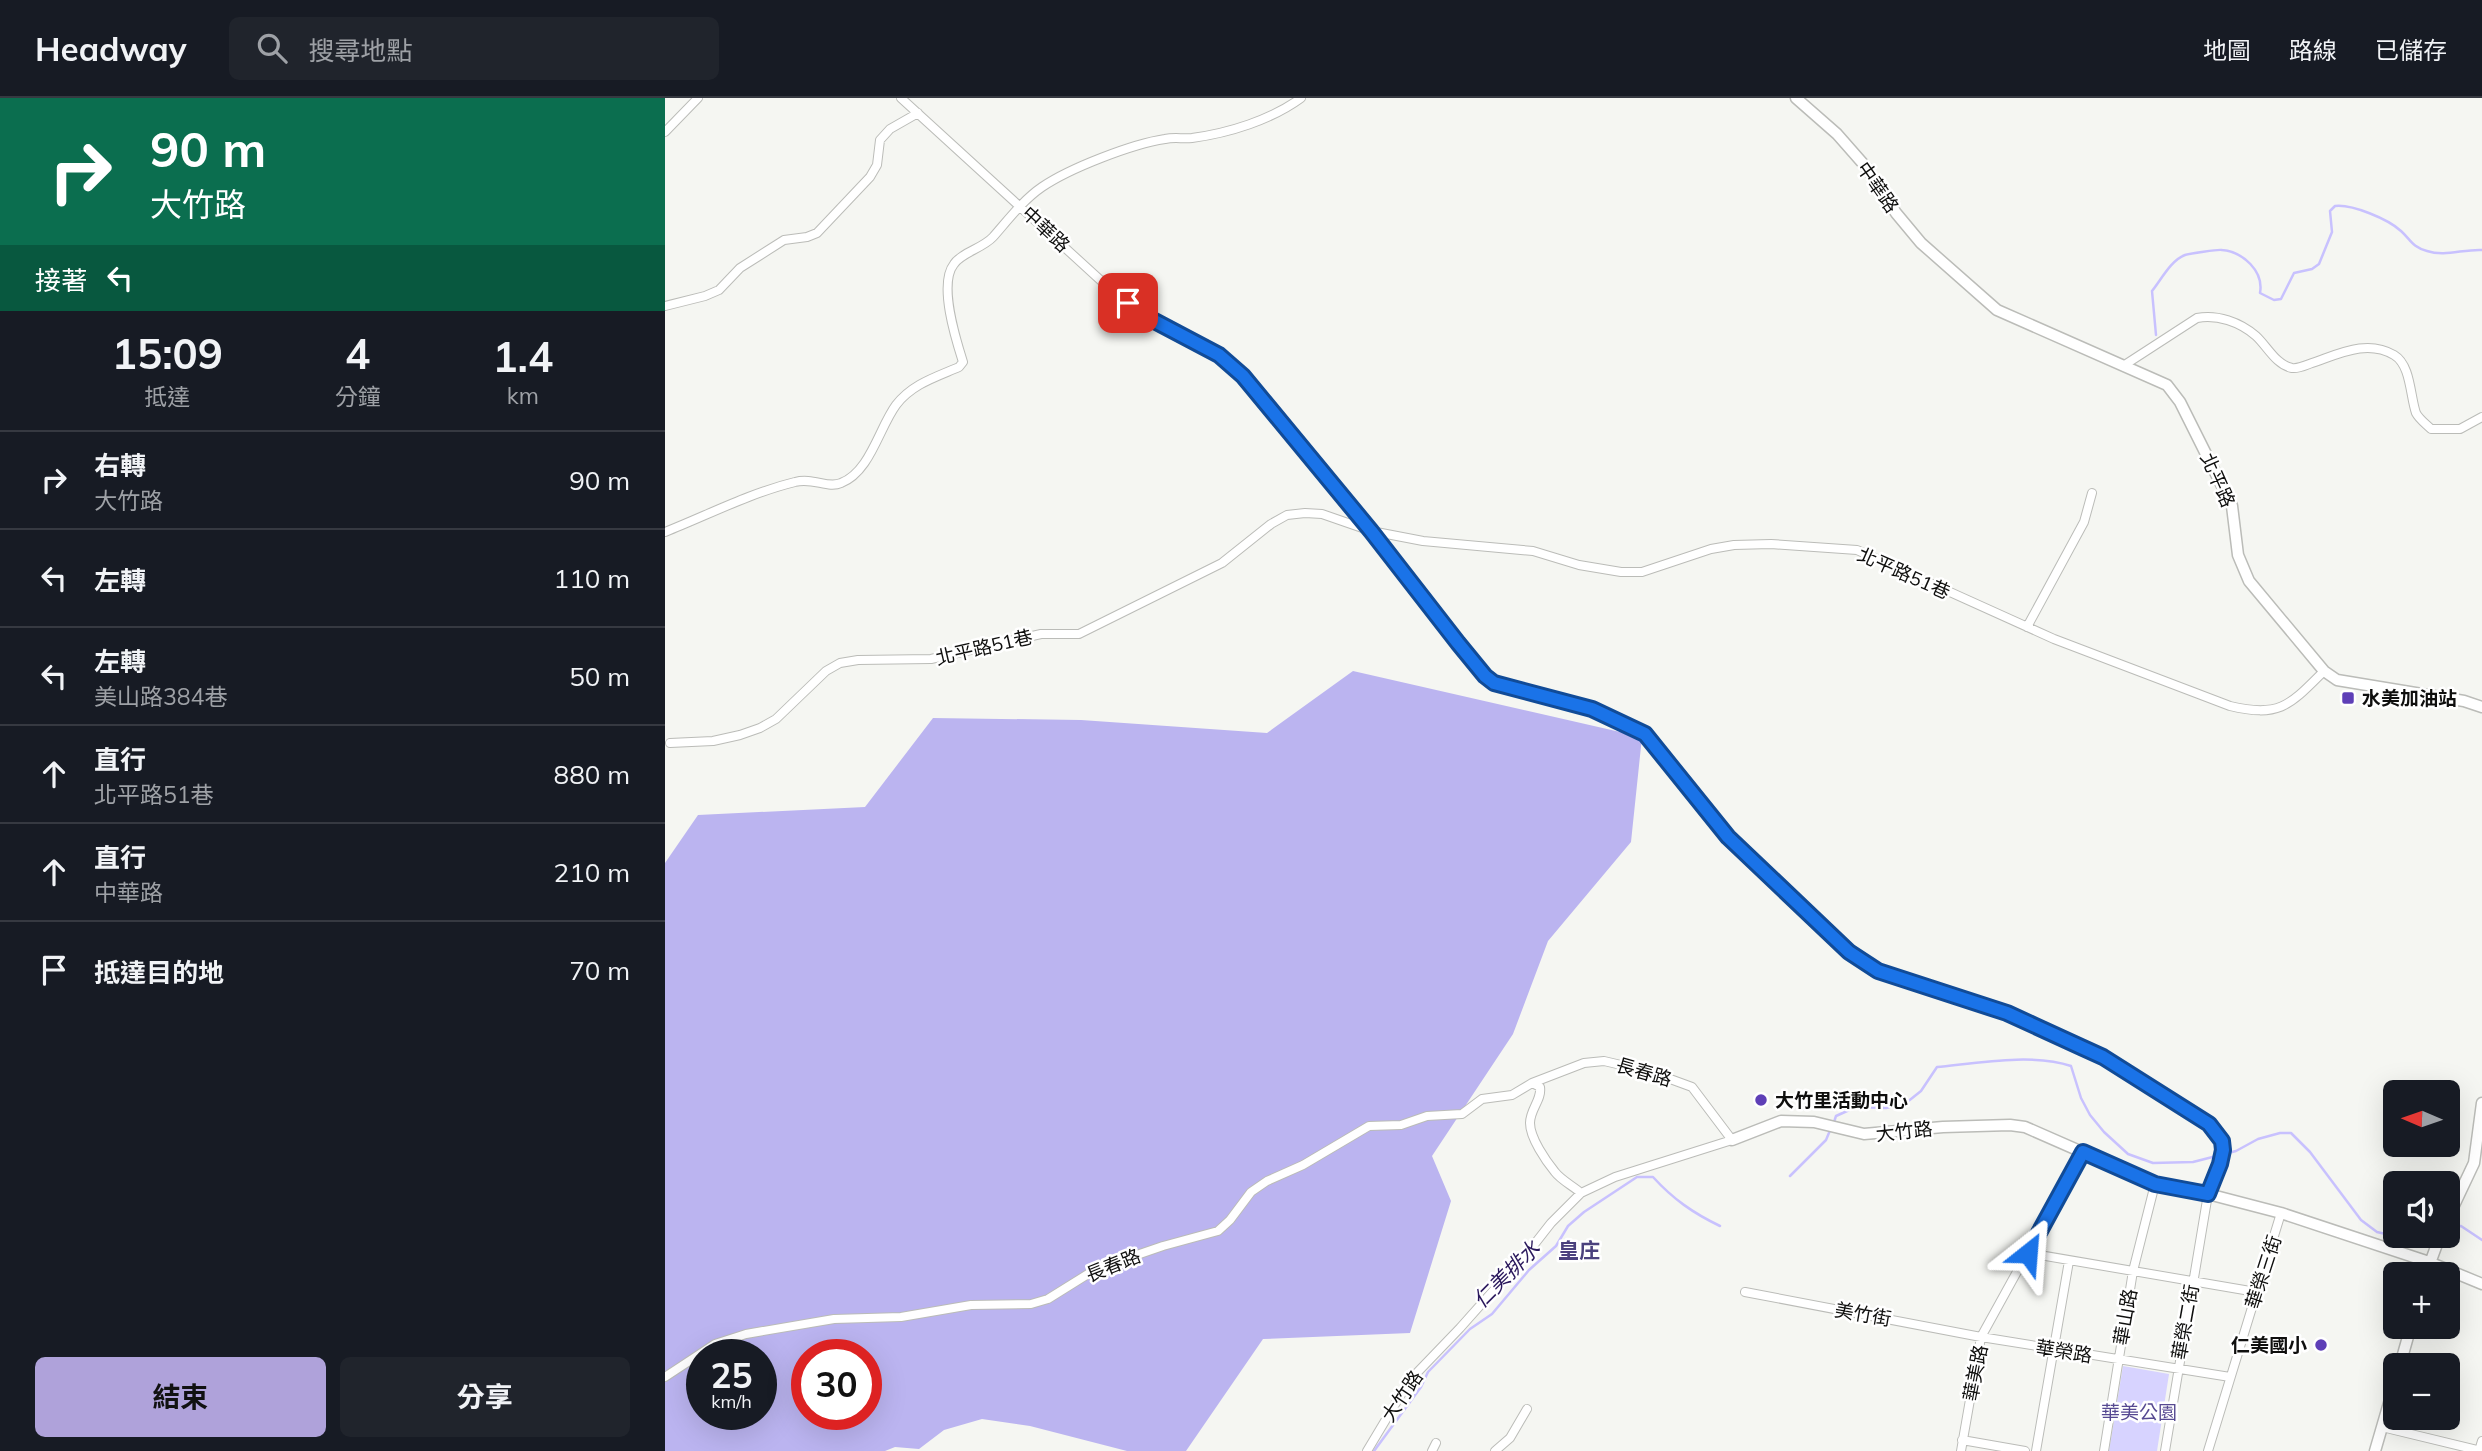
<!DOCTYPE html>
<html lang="zh-TW">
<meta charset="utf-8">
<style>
body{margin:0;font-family:Mulish,"Noto Sans TC",sans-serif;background:#20242c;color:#f1f3f6;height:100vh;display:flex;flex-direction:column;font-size:26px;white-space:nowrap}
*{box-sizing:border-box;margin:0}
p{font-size:23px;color:#9ea1a6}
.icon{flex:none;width:38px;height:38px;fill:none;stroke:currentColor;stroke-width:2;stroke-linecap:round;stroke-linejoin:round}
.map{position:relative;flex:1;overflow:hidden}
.panel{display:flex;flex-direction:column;background:#171b24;width:665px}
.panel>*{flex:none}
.guide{background:#0b6e4f;color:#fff;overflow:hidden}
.needle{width:46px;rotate:272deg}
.controls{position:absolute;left:1718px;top:982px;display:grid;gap:14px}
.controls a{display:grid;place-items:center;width:77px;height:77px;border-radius:10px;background:#171b24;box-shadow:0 7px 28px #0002;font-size:35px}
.speed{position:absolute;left:21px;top:1241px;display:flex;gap:14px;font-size:35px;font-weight:700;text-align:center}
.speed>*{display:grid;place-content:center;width:91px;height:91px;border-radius:50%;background:#171b24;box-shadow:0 7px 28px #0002;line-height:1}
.speed small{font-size:18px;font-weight:400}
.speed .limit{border:10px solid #d22;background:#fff;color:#111}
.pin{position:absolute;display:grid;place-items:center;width:60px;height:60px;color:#fff;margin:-30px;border-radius:14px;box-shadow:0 4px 10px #0006}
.me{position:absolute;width:77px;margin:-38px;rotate:28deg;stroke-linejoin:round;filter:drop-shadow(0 0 5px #0008)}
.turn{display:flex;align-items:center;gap:24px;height:147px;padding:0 35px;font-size:32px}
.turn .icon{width:91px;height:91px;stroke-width:2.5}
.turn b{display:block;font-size:49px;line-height:60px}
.then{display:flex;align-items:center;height:66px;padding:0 35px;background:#0003;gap:14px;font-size:26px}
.eta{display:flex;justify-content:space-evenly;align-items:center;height:119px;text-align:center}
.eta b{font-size:42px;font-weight:700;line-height:49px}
.button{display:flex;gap:14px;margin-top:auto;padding:14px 35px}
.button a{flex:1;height:80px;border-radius:10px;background:#afa2da;color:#111;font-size:28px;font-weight:700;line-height:80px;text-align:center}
.button a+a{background:#20242c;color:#f1f3f6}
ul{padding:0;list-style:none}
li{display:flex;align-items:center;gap:21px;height:98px;padding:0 35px;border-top:2px solid #363941}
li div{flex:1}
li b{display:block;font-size:26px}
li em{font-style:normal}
header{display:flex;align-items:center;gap:42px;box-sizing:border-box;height:98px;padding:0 35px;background:#171b24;border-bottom:2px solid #363941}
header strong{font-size:33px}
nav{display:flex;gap:38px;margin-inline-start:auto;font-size:24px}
.search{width:490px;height:63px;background:#20242c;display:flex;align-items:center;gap:18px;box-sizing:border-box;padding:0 24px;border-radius:10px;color:#9ea1a6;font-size:26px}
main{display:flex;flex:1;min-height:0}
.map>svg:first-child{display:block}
.green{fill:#d7d3ff}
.forest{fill:#bbb4f0;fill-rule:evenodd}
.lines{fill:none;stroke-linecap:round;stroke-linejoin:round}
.stream{stroke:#c8c1fe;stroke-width:2.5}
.street-casing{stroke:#bbbcb8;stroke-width:10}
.secondary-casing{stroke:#bbbcb8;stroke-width:13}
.street{stroke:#fff;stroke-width:8}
.secondary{stroke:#fff;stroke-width:10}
.route-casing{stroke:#114b97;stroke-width:18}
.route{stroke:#1a73e8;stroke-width:12}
.poi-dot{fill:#5e3fb7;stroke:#fff;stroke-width:2.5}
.labels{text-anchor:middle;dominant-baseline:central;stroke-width:5;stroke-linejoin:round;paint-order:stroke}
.street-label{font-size:19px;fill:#0f0f0e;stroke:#fff}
.poi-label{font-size:19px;font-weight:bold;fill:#0f0f0e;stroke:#fff;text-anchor:start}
.park-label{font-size:19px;fill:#564991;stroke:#fff}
.neighbourhood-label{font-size:21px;font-weight:bold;fill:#4b417e;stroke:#fff}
.water-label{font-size:21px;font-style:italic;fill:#2a185c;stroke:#fff}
</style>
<header>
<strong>Headway</strong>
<div class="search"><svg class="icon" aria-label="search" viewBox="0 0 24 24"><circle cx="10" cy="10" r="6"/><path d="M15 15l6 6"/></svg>搜尋地點</div>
<nav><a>地圖</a><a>路線</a><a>已儲存</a></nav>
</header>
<main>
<section class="panel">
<div class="guide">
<div class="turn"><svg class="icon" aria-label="right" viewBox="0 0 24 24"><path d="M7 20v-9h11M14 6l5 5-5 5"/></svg><div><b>90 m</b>大竹路</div></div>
<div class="then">接著<svg class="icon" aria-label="left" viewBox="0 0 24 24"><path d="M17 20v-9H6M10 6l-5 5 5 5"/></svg></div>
</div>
<div class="eta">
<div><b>15:09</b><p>抵達</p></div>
<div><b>4</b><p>分鐘</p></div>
<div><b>1.4</b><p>km</p></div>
</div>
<ul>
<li><svg class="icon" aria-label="right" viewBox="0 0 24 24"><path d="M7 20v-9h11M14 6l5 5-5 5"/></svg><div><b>右轉</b><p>大竹路</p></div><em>90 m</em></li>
<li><svg class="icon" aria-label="left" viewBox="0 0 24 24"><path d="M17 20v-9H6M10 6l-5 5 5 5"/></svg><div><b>左轉</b></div><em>110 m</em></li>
<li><svg class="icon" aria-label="left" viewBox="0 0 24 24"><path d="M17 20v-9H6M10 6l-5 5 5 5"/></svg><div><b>左轉</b><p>美山路384巷</p></div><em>50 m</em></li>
<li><svg class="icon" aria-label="ahead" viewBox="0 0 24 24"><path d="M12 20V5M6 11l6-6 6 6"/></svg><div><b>直行</b><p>北平路51巷</p></div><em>880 m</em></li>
<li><svg class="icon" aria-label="ahead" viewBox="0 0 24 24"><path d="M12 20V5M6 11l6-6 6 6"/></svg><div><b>直行</b><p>中華路</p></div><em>210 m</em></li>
<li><svg class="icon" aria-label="arrive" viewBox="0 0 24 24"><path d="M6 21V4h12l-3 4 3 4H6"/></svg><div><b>抵達目的地</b></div><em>70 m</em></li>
</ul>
<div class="button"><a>結束</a><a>分享</a></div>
</section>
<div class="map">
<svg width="1817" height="1353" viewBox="0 0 1817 1353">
<rect width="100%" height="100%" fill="#f5f6f2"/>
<path class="green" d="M1458 1268 1504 1276 1492 1353H1444Z"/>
<path class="forest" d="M688 573 977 639 966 744 883 843 848 936 767 1058 786 1103 745 1235 598 1241 521 1353H462L365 1328 317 1321 279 1332 254 1351 230 1349 220 1353H0V765L33 717 200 709 268 620 416 622 602 635ZM37 1256H96V1316H37ZM142 1256H201V1316H142Z"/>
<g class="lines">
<path class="stream" d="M1491 237 1487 193C1496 182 1506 162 1520 157 1523 156 1554 151 1557 152 1578 154 1599 173 1595 195L1609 202 1616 201 1629 175 1647 171 1654 166 1667 134 1665 113 1670 108C1687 106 1723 121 1736 133 1746 142 1747 149 1762 153 1780 159 1798 151 1817 152
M1169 1024 1171 1018 1191 1009 1221 1010 1241 1005 1256 993 1272 969C1312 965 1368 955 1406 968L1416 1000 1425 1017 1439 1034 1463 1056 1488 1065 1528 1064 1571 1053 1593 1041 1615 1035H1626L1645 1054 1696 1122 1712 1134 1755 1144 1766 1142
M1125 1078 1161 1042 1166 1030
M1785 1131 1796 1128 1817 1142
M709 1353 756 1289 763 1274 805 1231 827 1216 864 1172 891 1148 903 1128 919 1114 972 1079H988C1008 1101 1028 1115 1055 1128"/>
<g class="street-casing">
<path id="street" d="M236 0 444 190 482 219 554 257 578 278 706 433 820 578 829 585 927 611 980 636 1063 739 1184 854 1213 873 1342 915 1439 959 1544 1026 1557 1043 1558 1052 1555 1066 1543 1096 1500 1353
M0 34 33 0
M0 208 40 198 54 192 75 170 119 142 142 139 152 135 205 79 212 67 215 42 225 31 253 15
M1458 268 1532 220C1552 216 1575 224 1591 238 1602 248 1611 267 1627 270 1634 271 1641 267 1647 265 1674 256 1702 241 1729 257 1746 267 1745 298 1751 315 1754 321 1761 326 1766 331H1795L1817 319
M0 434C43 417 85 395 130 384 148 379 163 391 176 385 205 374 214 330 231 307 247 286 271 279 294 269L298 264C291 242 273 186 289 166 296 155 318 150 328 139 343 122 358 102 377 89 405 70 467 46 500 41 509 39 518 41 527 40 564 35 606 22 636 0
M1362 529 1419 424 1427 395
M5 645 48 643 75 637 95 630 111 621 161 573 175 565 193 562 266 561 376 536H414L557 465 606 426 622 417 640 415 657 416 706 433 758 443 868 453 914 467 956 474H977L1046 451 1069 447 1106 446 1192 452 1389 541 1565 608C1615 620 1625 607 1659 573
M1363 1155 1591 1194
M1080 1194 1316 1239 1565 1279
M0 1279 50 1246 81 1236 169 1221 236 1219 306 1207 366 1206 383 1201 431 1171 498 1148 553 1133 565 1122 586 1094 602 1083 638 1067 704 1028 736 1027 762 1018 797 1016 817 1001 847 997 867 985 875 989C877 1002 865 1011 865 1025 865 1040 881 1063 890 1074 896 1082 908 1088 916 1095
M1717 1329 1816 1353
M1297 1342 1360 1353
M702 1353 744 1283 795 1230 868 1148 886 1125 916 1095 950 1079 1067 1042 1027 989 986 974 939 963 919 965 867 985
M767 1353 771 1345
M830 1353 845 1340 862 1311
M1296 1353 1316 1239 1418 1054
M1371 1353 1404 1163
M1439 1353 1468 1173 1490 1086
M1543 1353 1616 1115
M1814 1353 1817 1343"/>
</g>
<g class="secondary-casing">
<path id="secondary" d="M1131 0 1172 36 1201 69 1231 115 1256 145 1332 212 1502 287 1515 304 1567 408 1573 457 1584 483 1659 573 1672 582 1799 603 1817 609
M1067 1042 1116 1023 1149 1024 1199 1036 1278 1029 1345 1027 1360 1029 1490 1086 1543 1096 1616 1115 1764 1164 1817 1186
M1783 1120 1809 1065 1817 1005
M1761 1176 1775 1138
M1735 1267 1746 1228
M1710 1353 1731 1281"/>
</g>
<use href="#street" class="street"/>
<use href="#secondary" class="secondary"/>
</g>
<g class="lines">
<g class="route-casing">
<path id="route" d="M463 205 482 219 554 257 578 278 706 433 793 545 820 578 829 585 927 611 980 636 1063 739 1184 854 1213 873 1342 915 1416 949 1438 959 1544 1026 1557 1043 1558 1052 1555 1066 1543 1096 1490 1086 1418 1054 1363 1155"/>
</g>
<use href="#route" class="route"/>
</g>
<g class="poi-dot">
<rect x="1676" y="593" width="14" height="14" rx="3.5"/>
<circle cx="1096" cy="1002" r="7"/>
<circle cx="1656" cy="1247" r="7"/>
</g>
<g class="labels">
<g class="street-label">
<text transform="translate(1213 89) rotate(55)">中華路</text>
<text transform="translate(381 131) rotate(43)">中華路</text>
<text transform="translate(1553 382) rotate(66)">北平路</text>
<text transform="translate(1239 475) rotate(24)">北平路51巷</text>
<text transform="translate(319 549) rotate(-13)">北平路51巷</text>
<text transform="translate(979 974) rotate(16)">長春路</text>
<text transform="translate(1239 1033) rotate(-6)">大竹路</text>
<text transform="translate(448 1167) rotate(-22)">長春路</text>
<text transform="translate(1598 1174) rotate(-72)">華榮三街</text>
<text transform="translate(1198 1216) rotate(10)">美竹街</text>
<text transform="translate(1460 1219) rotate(-80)">華山路</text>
<text transform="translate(1520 1224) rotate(-80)">華榮二街</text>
<text transform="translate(1399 1253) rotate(9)">華榮路</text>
<text transform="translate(1310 1275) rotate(-79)">華美路</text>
<text transform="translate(737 1298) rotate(-56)">大竹路</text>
</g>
<g class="poi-label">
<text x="1697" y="600">水美加油站</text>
<text x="1110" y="1002">大竹里活動中心</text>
<text x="1642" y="1247" text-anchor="end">仁美國小</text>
</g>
<g class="park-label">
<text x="1474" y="1314">華美公園</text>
</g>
<g class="neighbourhood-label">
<text x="914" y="1152">皇庄</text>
</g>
<g class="water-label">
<text transform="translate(841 1176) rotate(-45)">仁美排水</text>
</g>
</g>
</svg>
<div class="controls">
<a><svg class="needle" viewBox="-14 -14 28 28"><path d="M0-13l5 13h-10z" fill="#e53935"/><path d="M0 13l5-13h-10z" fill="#9ea1a6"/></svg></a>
<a><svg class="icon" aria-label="sound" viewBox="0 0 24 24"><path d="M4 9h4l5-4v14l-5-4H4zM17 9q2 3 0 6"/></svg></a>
<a>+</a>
<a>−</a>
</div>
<div class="speed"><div>25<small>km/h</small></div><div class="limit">30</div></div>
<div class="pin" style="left:463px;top:205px;background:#d93025"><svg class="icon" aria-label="arrive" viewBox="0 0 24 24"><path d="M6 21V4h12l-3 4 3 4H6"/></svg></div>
<svg class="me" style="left:1363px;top:1155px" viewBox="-20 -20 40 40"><path d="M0-17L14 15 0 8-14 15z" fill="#1a73e8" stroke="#fff" stroke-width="4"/></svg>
</div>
</main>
